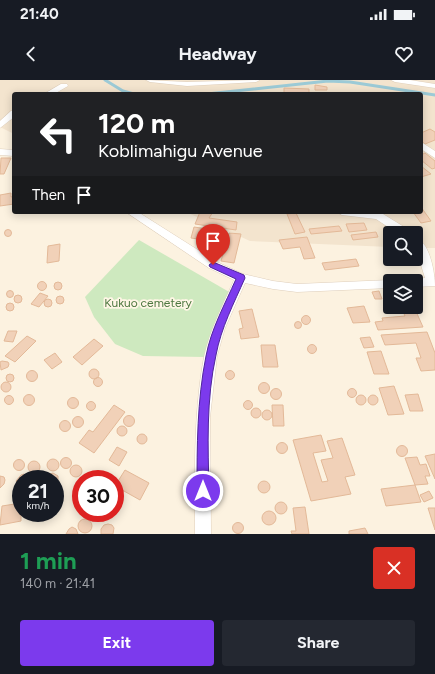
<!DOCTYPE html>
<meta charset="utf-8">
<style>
body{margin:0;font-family:Figtree,sans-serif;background:#242831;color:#f1f3f6;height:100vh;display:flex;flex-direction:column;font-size:15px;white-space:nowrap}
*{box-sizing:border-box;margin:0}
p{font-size:13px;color:#9ea1a6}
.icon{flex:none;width:22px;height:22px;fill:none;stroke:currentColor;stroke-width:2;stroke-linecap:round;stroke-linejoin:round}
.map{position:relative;height:454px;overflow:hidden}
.sheet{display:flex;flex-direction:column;background:#171b24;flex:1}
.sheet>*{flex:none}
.top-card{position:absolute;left:12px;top:12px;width:411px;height:122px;border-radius:4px;box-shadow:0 2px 10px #0003;background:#202124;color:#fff;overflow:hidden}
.tools{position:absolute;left:383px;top:146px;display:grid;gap:8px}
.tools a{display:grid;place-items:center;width:40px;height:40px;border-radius:4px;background:#171b24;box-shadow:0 2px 10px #0003;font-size:20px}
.speed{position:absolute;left:12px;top:390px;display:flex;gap:8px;font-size:20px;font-weight:700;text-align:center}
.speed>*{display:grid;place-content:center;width:52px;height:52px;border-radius:50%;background:#171b24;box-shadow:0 2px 10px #0003;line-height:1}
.speed small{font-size:10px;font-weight:400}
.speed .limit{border:6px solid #d22;background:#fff;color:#111}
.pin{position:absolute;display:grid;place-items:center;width:34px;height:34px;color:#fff;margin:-41px -17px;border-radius:50% 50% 50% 0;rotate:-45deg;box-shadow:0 0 4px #0007}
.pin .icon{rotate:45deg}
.me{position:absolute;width:44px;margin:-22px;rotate:0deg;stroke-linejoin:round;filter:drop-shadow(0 0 3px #0008)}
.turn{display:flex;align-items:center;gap:14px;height:84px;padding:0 20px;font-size:18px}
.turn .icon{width:52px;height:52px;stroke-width:2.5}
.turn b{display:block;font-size:28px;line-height:34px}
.then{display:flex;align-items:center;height:38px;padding:0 20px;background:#0003;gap:8px;font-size:15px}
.round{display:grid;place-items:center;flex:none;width:42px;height:42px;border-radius:4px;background:#242831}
.headline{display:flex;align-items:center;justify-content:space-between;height:68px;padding:0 20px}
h1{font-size:24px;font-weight:700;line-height:30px;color:#1e9e55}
.button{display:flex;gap:8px;margin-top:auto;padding:8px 20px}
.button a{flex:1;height:46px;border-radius:4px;background:#7c3aed;color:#fff;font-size:16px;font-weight:700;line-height:46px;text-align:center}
.button a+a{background:#242831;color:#f1f3f6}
.status{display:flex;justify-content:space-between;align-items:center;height:28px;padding:0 20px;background:#171b24;direction:ltr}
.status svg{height:11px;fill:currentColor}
header{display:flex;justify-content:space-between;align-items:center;height:52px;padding:0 20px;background:#171b24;font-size:18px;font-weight:700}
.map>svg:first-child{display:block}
.residential{fill:#f3e4ce}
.green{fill:#cee9bf}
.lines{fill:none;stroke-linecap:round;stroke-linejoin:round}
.stream{stroke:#9ccad6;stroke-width:3}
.building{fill:#f1d1b8;stroke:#e3b998}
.minor-casing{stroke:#dfcfbc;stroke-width:1}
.minor{fill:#fff;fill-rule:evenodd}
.route{fill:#7c3aed;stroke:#51269a}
.labels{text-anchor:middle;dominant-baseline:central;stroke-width:3.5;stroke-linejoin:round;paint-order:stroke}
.park-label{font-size:12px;fill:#4e7840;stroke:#fff6e6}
</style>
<div class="status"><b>21:40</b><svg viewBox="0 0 49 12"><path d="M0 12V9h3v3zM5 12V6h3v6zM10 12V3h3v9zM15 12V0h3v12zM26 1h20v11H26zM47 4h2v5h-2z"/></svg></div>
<header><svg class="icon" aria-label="back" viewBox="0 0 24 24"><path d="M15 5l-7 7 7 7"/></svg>Headway<svg class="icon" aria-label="heart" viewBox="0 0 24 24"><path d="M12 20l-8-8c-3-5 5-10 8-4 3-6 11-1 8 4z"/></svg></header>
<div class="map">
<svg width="435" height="454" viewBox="0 0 435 454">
<rect width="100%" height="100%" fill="#fcf2e0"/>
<path class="residential" d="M0 0H435V168H416V153H390V167L250 161 186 132H421V14H14V54L0 47Z"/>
<path class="green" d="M139 160 231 213 204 277 143 276 115 264 94 237 85 217Z"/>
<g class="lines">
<path class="stream" d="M105 0 123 11 134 14
M207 14 328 1 350 2 435 15"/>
</g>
<path class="building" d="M315 5 327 7V10H315Z
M284 8 309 9V14H284Z
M430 49 435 52V60L425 64 421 61V53Z
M425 73 435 81V88L432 89 421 80V75Z
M1 78H11L4 94H0Z
M421 86 431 94 421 97Z
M11 113V117L14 116V124L0 126V115Z
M421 127 431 141 421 143 413 132H421Z
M200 132H213L209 138 237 142 236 150 195 144Z
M296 133 305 152 295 154 287 134Z
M364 143 367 150 349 152 346 144Z
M339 146 342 151 311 154 309 149Z
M194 147 214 150 213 157 206 156 205 160 191 158Z
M4.5 153a3.5 3.5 0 1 1 7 0a3.5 3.5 0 1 1-7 0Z
M376 152 378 157 353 160 351 155Z
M229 153 241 154 234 183 221 181Z
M307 157 315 178 304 179 300 167 283 169 279 160Z
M60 164 59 181 47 183 48 166Z
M356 179 359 186 325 190 322 183Z
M37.5 206a4.5 4.5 0 1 1 9 0a4.5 4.5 0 1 1-9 0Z
M54 206a4 4 0 1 1 8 0a4 4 0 1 1-8 0Z
M6.5 214a3.5 3.5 0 1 1 7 0a3.5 3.5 0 1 1-7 0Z
M379 211 382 219H375L372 212Z
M40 213 48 216 39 227 31 224Z
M14 219a4 4 0 1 1 8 0a4 4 0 1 1-8 0Z
M56 220a4 4 0 1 1 8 0a4 4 0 1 1-8 0Z
M44 223a4 4 0 1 1 8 0a4 4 0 1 1-8 0Z
M6 227a4 4 0 1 1 8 0a4 4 0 1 1-8 0Z
M364 226 370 242 353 243 347 228Z
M401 227H414L423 247 378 250 375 242 383 241 382 238 405 236Z
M252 229 259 257 241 259 239 249 243 248 239 231Z
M301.5 240a4.5 4.5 0 1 1 9 0a4.5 4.5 0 1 1-9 0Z
M294.5 245a3.5 3.5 0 1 1 7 0a3.5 3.5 0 1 1-7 0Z
M8 251H17L13 262 4 261Z
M427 252 435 273V290L421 291 416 278H421L416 263 385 265 381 255Z
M27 256 36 261 15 282 5 276Z
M370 257 374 267 364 268 360 258Z
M94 259 103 266 82 285 73 277Z
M307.5 269a4.5 4.5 0 1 1 9 0a4.5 4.5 0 1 1-9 0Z
M261 265H275L278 287H263Z
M381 271 389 294H374L367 272Z
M55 273 62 282 52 289 44 280Z
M2 281 8 282 9 284 8 287 1 290 0 282Z
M89 294a5 5 0 1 1 10 0a5 5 0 1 1-10 0Z
M26.5 296a5.5 5.5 0 1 1 11 0a5.5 5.5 0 1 1-11 0Z
M225.5 295a4.5 4.5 0 1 1 9 0a4.5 4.5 0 1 1-9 0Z
M6 298a4 4 0 1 1 8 0a4 4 0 1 1-8 0Z
M93.5 302a4.5 4.5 0 1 1 9 0a4.5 4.5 0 1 1-9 0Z
M1 307a5 5 0 1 1 10 0a5 5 0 1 1-10 0Z
M258.5 308a5.5 5.5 0 1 1 11 0a5.5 5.5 0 1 1-11 0Z
M394 306 404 334 388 335 379 308Z
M347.5 313a4.5 4.5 0 1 1 9 0a4.5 4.5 0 1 1-9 0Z
M270.5 314a5.5 5.5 0 1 1 11 0a5.5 5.5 0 1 1-11 0Z
M418 314 423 331H410L405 315Z
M23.5 320a5.5 5.5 0 1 1 11 0a5.5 5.5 0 1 1-11 0Z
M356 320a5 5 0 1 1 10 0a5 5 0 1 1-10 0Z
M368 320a5 5 0 1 1 10 0a5 5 0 1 1-10 0Z
M4.5 320a4.5 4.5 0 1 1 9 0a4.5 4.5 0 1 1-9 0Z
M67.5 323a5.5 5.5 0 1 1 11 0a5.5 5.5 0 1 1-11 0Z
M243.5 325a4.5 4.5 0 1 1 9 0a4.5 4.5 0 1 1-9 0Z
M86.5 326a4.5 4.5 0 1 1 9 0a4.5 4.5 0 1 1-9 0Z
M114 325 125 332 94 373 79 363 89 350 93 352Z
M272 325H283L284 346H273Z
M251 333a5 5 0 1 1 10 0a5 5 0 1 1-10 0Z
M262 335a5 5 0 1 1 10 0a5 5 0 1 1-10 0Z
M123.5 341a5.5 5.5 0 1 1 11 0a5.5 5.5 0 1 1-11 0Z
M72.5 342a5.5 5.5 0 1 1 11 0a5.5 5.5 0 1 1-11 0Z
M59.5 346a5.5 5.5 0 1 1 11 0a5.5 5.5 0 1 1-11 0Z
M117 351a5 5 0 1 1 10 0a5 5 0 1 1-10 0Z
M137 359a5 5 0 1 1 10 0a5 5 0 1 1-10 0Z
M321 355 326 371 313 373 322 402 328 401 321 380 333 378 327 361 342 358 355 395 345 397 351 414 311 421 293 360Z
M276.5 368a5.5 5.5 0 1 1 11 0a5.5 5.5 0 1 1-11 0Z
M396.5 371a5.5 5.5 0 1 1 11 0a5.5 5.5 0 1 1-11 0Z
M117 367 127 372 119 386 109 380Z
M435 374V399L425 376Z
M417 377 420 385 426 384 430 396H425L428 404 415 405 405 378Z
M60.5 383a5.5 5.5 0 1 1 11 0a5.5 5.5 0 1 1-11 0Z
M47 385a6 6 0 1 1 12 0a6 6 0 1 1-12 0Z
M13.5 385a5.5 5.5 0 1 1 11 0a5.5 5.5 0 1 1-11 0Z
M28 387a6 6 0 1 1 12 0a6 6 0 1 1-12 0Z
M70 391a6 6 0 1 1 12 0a6 6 0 1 1-12 0Z
M125 390 149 403 140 420 115 406Z
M53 393 58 396V400L55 403V399H47L50 394Z
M24 394 28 399H21V406H20L16 401 21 395Z
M0 396 4 397 5 400 4 404 0 408Z
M258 407a6 6 0 1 1 12 0a6 6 0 1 1-12 0Z
M415 405 421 422 386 426 381 409Z
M429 411 433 418 424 422 420 415Z
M275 428a6 6 0 1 1 12 0a6 6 0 1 1-12 0Z
M21 423V441L0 445 2 426Z
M305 427 309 454H292L291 451H296L293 428Z
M428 428H435V450Z
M262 438a7 7 0 1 1 14 0a7 7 0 1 1-14 0Z
M29 433H40V434L34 440H31L28 437Z
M92 433H104L102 438 91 435Z
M78 446a7 7 0 1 1 14 0a7 7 0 1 1-14 0Z
M232.5 448a5.5 5.5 0 1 1 11 0a5.5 5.5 0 1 1-11 0Z
M108 444 112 445 114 448 113 454H101V449L104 445Z
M72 447 76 449 78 454H66L69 449Z
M365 448 368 454H349V451Z"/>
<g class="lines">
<g class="minor-casing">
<path id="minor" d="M146 0 187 2 260 0 256 2 187 6 150 2Z
M391 0H410L435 4V8L395 2Z
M61 4H67L68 6 54 14H44Z
M11 31H14V37L0 48V41Z
M421 62 435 71V78L421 69Z
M0 69 14 70V76L0 75Z
M126 132H138L217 182 243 194 273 201 297 204 390 200 394 201H390V208L297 212 273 209 245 203 225 248 217 276 210 337 211 454H195C195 395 193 335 204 277 210 250 223 225 234 200L209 188Z
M337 132H377L383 134 409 150 410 153H397L376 139 342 135Z
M416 158C430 162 435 194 435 206L416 207V201H411L416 199 425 198 416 169Z"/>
</g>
<use href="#minor" class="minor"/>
</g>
<path class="route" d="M213 182 244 195 245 198C234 223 221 248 216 275 206 320 208 366 209 411L207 415 203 416 199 415 197 411C197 366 197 321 206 276 211 249 225 224 236 199L210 187 209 185Z"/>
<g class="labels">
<g class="park-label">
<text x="148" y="223">Kukuo cemetery</text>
</g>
</g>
</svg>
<div class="tools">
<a><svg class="icon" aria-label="search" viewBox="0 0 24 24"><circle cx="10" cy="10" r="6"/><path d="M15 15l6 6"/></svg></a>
<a><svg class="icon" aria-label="layers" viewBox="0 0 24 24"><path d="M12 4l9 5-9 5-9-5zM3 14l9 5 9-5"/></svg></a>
</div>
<div class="speed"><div>21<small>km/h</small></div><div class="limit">30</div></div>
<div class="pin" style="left:213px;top:185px;background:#d93025"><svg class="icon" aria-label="arrive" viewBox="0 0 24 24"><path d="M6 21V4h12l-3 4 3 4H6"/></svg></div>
<svg class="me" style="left:203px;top:411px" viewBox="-20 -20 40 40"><circle r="17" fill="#7c3aed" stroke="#fff" stroke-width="3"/><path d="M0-11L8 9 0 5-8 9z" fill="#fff"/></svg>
<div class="top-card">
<div class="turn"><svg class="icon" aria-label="left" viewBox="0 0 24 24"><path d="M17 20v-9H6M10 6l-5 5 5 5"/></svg><div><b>120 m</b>Koblimahigu Avenue</div></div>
<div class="then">Then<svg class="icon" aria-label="arrive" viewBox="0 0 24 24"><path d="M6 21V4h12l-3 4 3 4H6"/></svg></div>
</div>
</div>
<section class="sheet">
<div class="headline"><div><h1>1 min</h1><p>140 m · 21:41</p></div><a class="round" style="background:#d93025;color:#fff"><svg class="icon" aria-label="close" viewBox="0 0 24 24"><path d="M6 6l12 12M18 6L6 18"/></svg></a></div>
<div class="button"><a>Exit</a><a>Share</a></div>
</section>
